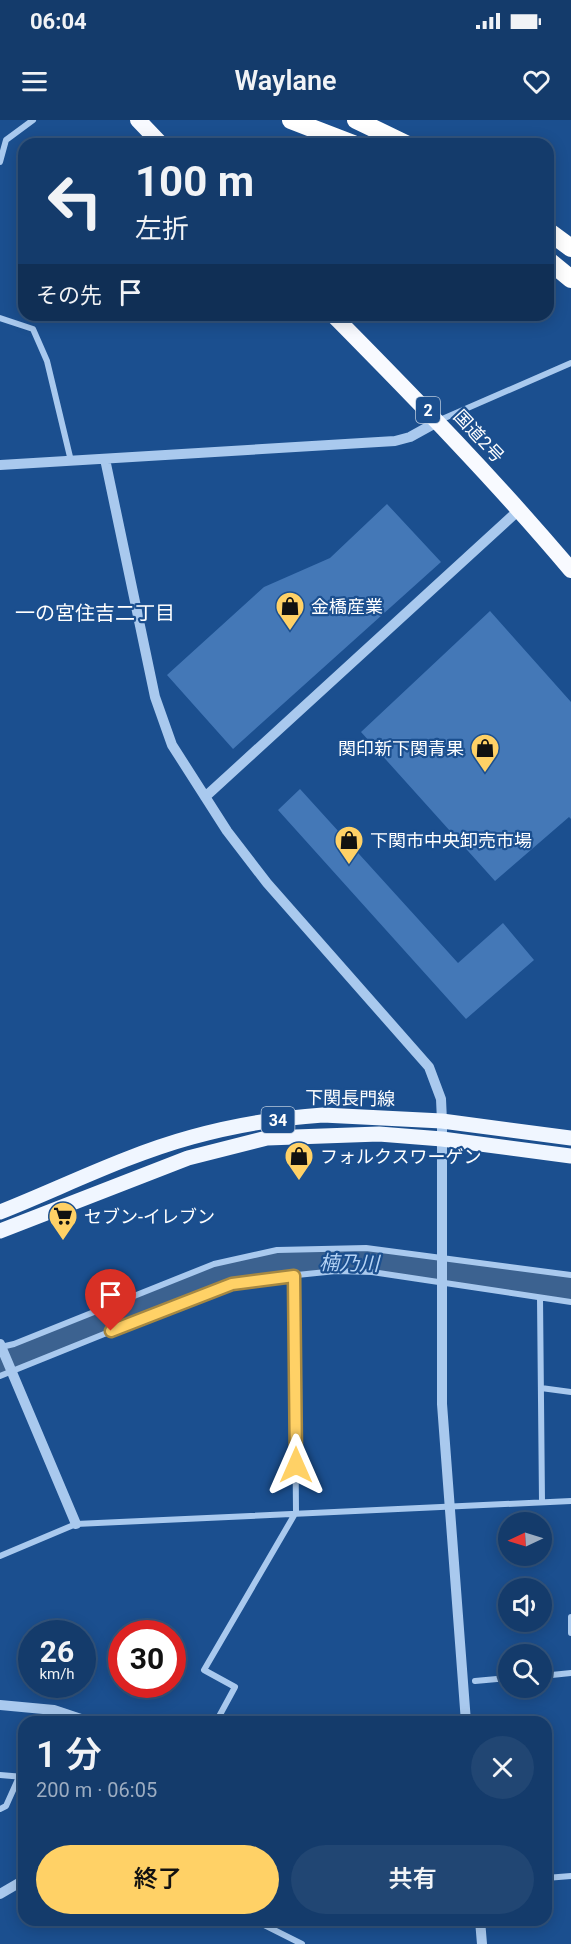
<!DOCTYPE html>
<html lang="ja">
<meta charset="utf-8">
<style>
body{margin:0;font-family:Roboto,"Noto Sans JP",sans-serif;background:#214673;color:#f1f3f6;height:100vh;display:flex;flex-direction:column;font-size:22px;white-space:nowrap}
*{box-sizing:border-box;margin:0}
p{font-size:20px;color:#9dadc1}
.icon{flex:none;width:33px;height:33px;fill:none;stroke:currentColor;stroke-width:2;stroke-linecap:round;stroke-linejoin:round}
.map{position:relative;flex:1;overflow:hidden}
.panel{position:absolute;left:18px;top:1596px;width:534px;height:210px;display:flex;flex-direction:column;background:#143b6b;border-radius:18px;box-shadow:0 3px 15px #0003,0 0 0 2px #33557e}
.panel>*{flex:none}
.hud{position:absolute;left:18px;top:18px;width:536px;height:183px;border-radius:18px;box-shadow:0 3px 15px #0003,0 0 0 2px #33557e;background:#143b6b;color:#f1f3f6;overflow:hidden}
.needle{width:39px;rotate:266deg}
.fabs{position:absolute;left:498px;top:1392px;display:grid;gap:12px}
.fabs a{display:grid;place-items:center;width:54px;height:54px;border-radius:50%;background:#143b6b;box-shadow:0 3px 15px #0003,0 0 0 2px #33557e;font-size:30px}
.speed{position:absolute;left:18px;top:1500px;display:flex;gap:12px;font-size:30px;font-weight:700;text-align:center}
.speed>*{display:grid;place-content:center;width:78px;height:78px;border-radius:50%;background:#143b6b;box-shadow:0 3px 15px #0003,0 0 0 2px #33557e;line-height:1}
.speed small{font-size:15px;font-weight:400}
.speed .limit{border:9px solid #d22;background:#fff;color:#111}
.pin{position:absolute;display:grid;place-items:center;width:51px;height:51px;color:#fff;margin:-62px -26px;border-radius:50% 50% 50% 0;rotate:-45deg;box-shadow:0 0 6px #0007}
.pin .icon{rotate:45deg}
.me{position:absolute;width:66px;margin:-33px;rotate:0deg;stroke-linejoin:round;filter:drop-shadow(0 0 4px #0008)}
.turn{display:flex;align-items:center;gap:21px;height:126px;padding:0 18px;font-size:27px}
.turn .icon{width:78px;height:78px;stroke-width:2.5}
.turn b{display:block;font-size:42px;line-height:51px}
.then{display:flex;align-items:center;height:57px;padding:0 18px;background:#0003;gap:12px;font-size:22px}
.round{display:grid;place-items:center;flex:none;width:63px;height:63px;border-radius:32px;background:#214673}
.summary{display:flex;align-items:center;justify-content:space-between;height:102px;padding:0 18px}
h1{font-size:36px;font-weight:600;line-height:45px}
.action{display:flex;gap:12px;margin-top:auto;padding:12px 18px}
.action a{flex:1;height:69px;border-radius:36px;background:#ffd166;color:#111;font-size:24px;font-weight:600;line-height:69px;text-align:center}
.action a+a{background:#214673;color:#f1f3f6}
.status{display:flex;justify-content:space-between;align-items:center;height:42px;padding:0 30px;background:#143b6b;direction:ltr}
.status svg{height:16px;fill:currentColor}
header{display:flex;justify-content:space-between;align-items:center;height:78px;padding:0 18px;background:#143b6b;font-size:27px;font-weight:600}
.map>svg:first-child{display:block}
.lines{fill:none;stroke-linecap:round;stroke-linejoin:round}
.river{stroke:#3c6290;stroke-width:24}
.building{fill:#4478b7}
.minor{stroke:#a9c9ee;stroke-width:6}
.tertiary{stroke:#a9c9ee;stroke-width:10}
.primary{stroke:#f0f6ff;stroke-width:15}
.trunk{stroke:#f8faff;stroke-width:16}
.motorway{stroke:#fff;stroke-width:18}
.route-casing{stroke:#a68842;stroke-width:15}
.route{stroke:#ffd166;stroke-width:10}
.labels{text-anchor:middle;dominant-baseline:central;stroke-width:4.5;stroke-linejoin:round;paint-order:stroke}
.shield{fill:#1b4f8f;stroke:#bbcadd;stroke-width:1.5}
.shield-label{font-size:16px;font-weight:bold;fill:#fff}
.street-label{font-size:18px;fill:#fff;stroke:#1b4f8f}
.poi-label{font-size:18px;fill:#fff;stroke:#1b4f8f;text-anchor:start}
.neighbourhood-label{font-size:20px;fill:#fff;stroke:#1b4f8f}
.water-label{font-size:20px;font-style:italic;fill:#b5d3f5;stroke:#1b4f8f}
</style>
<div class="status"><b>06:04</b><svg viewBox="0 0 49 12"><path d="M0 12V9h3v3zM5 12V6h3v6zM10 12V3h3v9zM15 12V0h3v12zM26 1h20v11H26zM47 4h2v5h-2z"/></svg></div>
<header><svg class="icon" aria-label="menu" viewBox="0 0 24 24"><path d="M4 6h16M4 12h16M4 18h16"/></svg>Waylane<svg class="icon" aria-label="heart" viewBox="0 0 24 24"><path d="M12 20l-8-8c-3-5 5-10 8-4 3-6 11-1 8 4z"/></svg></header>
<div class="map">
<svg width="571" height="1824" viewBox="0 0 571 1824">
<rect width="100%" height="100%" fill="#1b4f8f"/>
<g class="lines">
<path class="river" d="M0 1243 216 1157 280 1143 333 1139 365 1140 571 1168"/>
</g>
<path class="building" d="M387 384 441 442 233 629 167 555 264 467 330 438Z
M490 491 571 582V699L569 697 495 761 361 612Z
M300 669 458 843 503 803 534 840 466 899 278 690Z"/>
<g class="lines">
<path class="minor" d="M0 42 6 20 33 0
M0 198 33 209 47 241 71 341
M440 300 571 243
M540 1178 542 1382
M1 1227 14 1224 214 1144 277 1130 366 1128 571 1155
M0 1256 191 1179 232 1164 258 1159 336 1151 372 1152 571 1182
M541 1268 571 1272
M0 1436 76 1404 571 1381
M571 1497V1513
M542 1556 571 1553
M475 1561 508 1558
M216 1602 235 1567 204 1550 296 1392 294 1156
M0 1655 24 1657
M0 1689 6 1686 19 1657
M546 1758 571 1756
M254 1800 302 1824"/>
<path class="tertiary" d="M105 339 155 577 172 625 227 711 267 763 429 947 441 979 442 1001V1284L466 1602
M0 345 395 321 410 317 439 301
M205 677 520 389
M0 1224 76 1404
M0 1585 54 1590 90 1602
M0 1774 24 1760
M480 1800 482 1824"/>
<path class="primary" d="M0 1092C63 1067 126 1035 192 1017 235 1005 279 998 323 995L442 1001 571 1018
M0 1111 188 1038 267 1018 379 1014 442 1019 571 1036"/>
<path class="trunk" d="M138 0 161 24
M333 195C415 278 496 361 571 450"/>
<path class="motorway" d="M291 0 353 24
M356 0 406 24
M548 111 571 128
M548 140 571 159"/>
</g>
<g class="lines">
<g class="route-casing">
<path id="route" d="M111 1211 232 1164 294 1156 296 1345"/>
</g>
<use href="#route" class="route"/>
</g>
<defs>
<g id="shop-pin" transform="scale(1.5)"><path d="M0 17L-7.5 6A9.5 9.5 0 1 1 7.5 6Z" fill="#ffd166" stroke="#1b4f8f"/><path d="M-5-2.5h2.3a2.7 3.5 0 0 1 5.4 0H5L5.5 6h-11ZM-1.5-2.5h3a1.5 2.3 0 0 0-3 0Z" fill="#111"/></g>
<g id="supermarket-pin" transform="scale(1.5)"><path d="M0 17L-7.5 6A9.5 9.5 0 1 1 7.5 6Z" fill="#ffd166" stroke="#1b4f8f"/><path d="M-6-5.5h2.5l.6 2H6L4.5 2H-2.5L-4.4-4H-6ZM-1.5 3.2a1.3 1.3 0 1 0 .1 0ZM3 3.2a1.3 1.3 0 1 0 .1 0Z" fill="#111"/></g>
</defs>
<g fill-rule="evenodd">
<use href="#shop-pin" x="290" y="486"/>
<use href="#shop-pin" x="485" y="628"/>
<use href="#shop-pin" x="349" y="720"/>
<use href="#shop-pin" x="299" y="1036"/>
<use href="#supermarket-pin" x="63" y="1096"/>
</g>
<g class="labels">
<g class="shield">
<rect x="416" y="277" width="24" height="26" rx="4.5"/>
<rect x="261.5" y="987" width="33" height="26" rx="4.5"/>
</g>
<g class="shield-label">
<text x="428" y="290">2</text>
<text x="278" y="1000">34</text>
</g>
<g class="street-label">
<text transform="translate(479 316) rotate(47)">国道2号</text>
<text transform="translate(350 978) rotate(1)">下関長門線</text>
</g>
<g class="poi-label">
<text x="311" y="486">金橋産業</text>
<text x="464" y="628" text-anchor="end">関印新下関青果</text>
<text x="370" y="720">下関市中央卸売市場</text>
<text x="320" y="1036">フォルクスワーゲン</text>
<text x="84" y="1096">セブン-イレブン</text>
</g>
<g class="neighbourhood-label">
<text x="95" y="493">一の宮住吉二丁目</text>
</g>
<g class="water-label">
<text transform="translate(349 1143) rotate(1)">楠乃川</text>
</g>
</g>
</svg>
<div class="fabs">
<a><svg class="needle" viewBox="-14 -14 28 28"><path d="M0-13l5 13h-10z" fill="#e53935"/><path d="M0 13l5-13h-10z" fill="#9dadc1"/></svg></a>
<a><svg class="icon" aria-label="sound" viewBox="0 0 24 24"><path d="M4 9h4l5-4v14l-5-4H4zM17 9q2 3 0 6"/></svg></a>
<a><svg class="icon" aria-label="search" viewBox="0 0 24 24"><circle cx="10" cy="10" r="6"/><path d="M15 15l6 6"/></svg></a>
</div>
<div class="speed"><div>26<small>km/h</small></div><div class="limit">30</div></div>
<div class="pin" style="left:111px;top:1211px;background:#d93025"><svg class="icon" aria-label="arrive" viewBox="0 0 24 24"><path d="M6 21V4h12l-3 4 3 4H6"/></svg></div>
<svg class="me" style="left:296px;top:1345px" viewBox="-20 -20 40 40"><path d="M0-17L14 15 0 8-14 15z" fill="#ffd166" stroke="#fff" stroke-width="4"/></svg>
<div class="hud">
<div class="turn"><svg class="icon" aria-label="left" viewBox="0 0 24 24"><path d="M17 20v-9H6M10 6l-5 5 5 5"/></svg><div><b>100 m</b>左折</div></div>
<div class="then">その先<svg class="icon" aria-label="arrive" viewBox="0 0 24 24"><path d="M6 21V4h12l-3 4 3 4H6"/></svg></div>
</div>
<section class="panel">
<div class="summary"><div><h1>1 分</h1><p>200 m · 06:05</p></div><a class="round"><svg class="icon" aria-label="close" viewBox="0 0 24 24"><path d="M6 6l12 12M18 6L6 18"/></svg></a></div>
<div class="action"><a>終了</a><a>共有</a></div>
</section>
</div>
